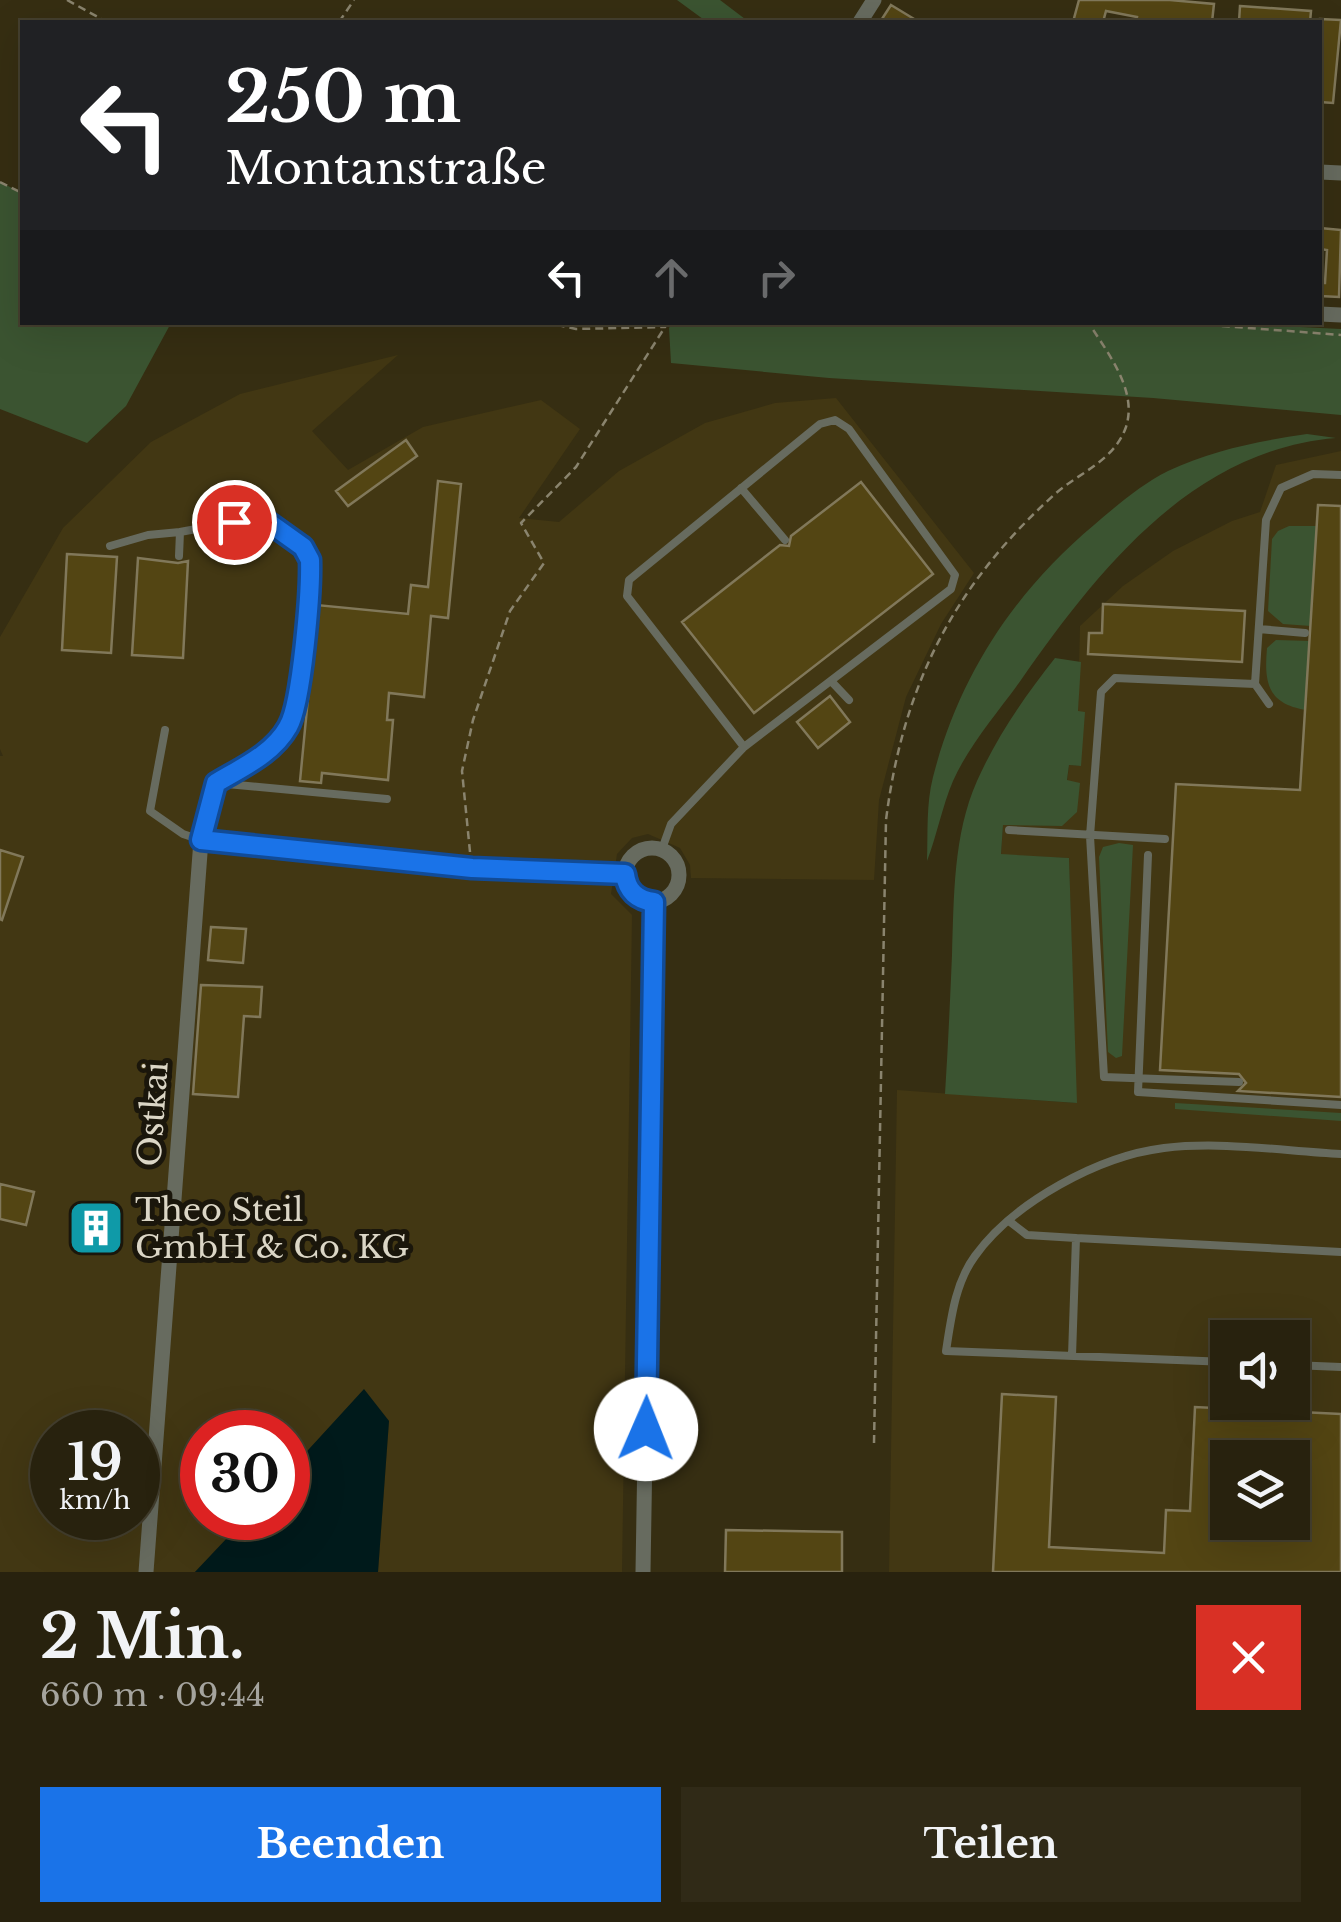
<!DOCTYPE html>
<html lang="de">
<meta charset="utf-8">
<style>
body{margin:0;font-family:"Libre Baskerville",serif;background:#302a17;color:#f1f3f6;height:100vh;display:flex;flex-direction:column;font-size:38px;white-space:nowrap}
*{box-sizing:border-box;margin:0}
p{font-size:32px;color:#a5a49e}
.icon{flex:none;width:55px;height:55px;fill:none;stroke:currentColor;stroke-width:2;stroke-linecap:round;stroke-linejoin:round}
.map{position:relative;height:1572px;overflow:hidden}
.side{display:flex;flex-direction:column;background:#28220e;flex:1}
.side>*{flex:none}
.guide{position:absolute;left:20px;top:20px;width:1302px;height:305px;border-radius:0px;box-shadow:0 10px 40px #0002,0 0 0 2px #443f2e;background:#202124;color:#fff;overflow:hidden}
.buttons{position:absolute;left:1210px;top:1320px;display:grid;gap:20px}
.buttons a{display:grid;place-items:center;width:100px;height:100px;border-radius:0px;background:#28220e;box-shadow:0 10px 40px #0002,0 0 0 2px #443f2e;font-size:50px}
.speed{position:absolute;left:30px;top:1410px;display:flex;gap:20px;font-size:50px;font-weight:700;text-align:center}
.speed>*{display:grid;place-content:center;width:130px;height:130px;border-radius:50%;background:#28220e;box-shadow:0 10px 40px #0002,0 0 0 2px #443f2e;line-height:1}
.speed small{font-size:25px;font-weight:400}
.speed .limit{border:15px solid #d22;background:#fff;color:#111}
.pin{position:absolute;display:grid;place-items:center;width:85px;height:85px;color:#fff;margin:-42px;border:5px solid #fff;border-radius:50%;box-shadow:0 2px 10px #0007}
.me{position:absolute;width:110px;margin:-55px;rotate:1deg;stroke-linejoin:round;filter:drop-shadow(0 0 8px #0008)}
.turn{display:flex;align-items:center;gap:35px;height:210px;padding:0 40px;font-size:45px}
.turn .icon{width:130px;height:130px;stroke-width:2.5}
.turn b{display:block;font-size:70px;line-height:85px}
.lanes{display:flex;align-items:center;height:95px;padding:0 40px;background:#0003;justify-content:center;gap:50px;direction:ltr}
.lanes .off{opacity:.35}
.round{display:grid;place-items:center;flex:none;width:105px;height:105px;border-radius:0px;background:#302a17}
.head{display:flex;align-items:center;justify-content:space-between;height:170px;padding:0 40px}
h1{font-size:60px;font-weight:700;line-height:75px}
.button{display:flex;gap:20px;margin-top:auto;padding:20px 40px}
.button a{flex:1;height:115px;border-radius:0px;background:#1a73e8;color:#fff;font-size:40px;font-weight:700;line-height:115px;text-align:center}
.button a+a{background:#302a17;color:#f1f3f6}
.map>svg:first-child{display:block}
.built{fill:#423713;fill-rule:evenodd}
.green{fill:#3b5431}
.water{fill:#001a1b}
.building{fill:#534513;stroke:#81785a;stroke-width:2.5;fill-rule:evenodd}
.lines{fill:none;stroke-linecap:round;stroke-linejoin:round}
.path{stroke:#8a846e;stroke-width:2.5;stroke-dasharray:8 5;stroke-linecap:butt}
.lane{stroke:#676b5f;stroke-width:8}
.street{stroke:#676b5f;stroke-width:15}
.route-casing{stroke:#114b97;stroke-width:25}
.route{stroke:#1a73e8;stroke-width:18}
.labels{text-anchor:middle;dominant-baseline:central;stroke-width:10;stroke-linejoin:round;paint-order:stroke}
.street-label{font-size:32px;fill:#dbd6c6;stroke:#1a160b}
.poi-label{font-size:32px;fill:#dbd6c6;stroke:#1a160b;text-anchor:start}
</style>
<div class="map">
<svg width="1341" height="1572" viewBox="0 0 1341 1572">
<rect width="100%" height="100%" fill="#362e12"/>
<path class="built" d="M398 355 312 431 348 470 423 427 541 400 580 429 519 518 559 522 619 471 705 423 775 403 836 398 974 573 941 624 906 697 879 800 874 880 691 878 690 865 680 848 648 834 632 838 617 854 611 894 632 915 622 1572H378L389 1421 364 1390 288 1472V1432H202V1518H246L195 1572H0V756H3L0 749V637L63 528 151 442 240 394ZM52 1432H138V1518H52Z
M1341 451V1572H889L897 1090 1076 1103 1069 858 1001 855 1003 824 1062 826 1069 765 1080 766 1084 712H1078L1080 626 1123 586 1173 551 1232 521 1260 512 1276 465ZM1228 1338H1292V1402H1228ZM1228 1458H1292V1522H1228Z"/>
<path class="green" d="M677 0H720L749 22H707Z
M0 182 22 193V322L171 323 126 406 87 443 0 409Z
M673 322H1203L1341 329V415L1153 398 829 378 671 363 669 328Z
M1307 434 1336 438C1192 450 1098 570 1021 680 998 712 969 745 953 781 942 807 937 835 927 861 928 834 926 804 933 777 959 676 1014 592 1094 525 1116 506 1142 484 1168 471 1212 450 1259 441 1307 434Z
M1289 526H1317L1311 626 1283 624 1268 611 1272 539 1278 531Z
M1276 640 1311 641 1307 710C1267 704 1264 682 1267 648Z
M1055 658 1081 662 1078 711 1085 712 1081 766 1069 765 1067 780 1080 783 1077 812 1062 826 1003 825 1001 854 1069 858 1077 1103 945 1094C948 1048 950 1002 952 955 954 897 953 835 977 781 997 736 1025 696 1055 658Z
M1119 843 1133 845 1122 1056 1116 1058 1108 1052 1099 857 1103 847Z
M1175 1103 1341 1113V1121L1175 1109Z"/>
<path class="water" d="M364 1389 389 1421 378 1572H195L246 1518H288V1472Z"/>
<path class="building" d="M1079 0H1170L1214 4 1212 22H1136L1137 17 1106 11 1103 22H1073Z
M891 5 919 22H880Z
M1240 6 1311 11 1310 22H1239Z
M1320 19 1341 20 1333 103 1320 102Z
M1320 228 1341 230 1339 297 1320 296V283H1325L1327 250 1320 249Z
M406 440 417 456 348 506 336 491Z
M438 481 461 484 448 618 431 616 424 697 389 693 387 720H393L388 780 322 773 321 783 300 781 317 605 408 614 411 585 428 587Z
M861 482 933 574 754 713 682 622 780 545 789 546 791 536Z
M1318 505 1341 506V1097L1238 1091 1246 1083 1239 1074 1160 1070 1176 784 1300 790Z
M67 554 117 557 111 653 62 650Z
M138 558 178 563 188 561 183 658 132 655Z
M1103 604 1245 611 1242 662 1088 654 1089 633H1102Z
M830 696 850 722 818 748 797 722Z
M0 850 23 857 2 920 0 919Z
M211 927 246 929 243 963 208 960Z
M201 985 262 987 260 1017 244 1016 238 1097 193 1094Z
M0 1184 34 1192 26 1225 0 1219Z
M83 1209 111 1211 109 1247 81 1246Z
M1002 1394 1056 1397 1049 1547 1164 1553 1166 1510 1190 1511 1195 1407 1341 1414V1572H993ZM1228 1458H1292V1522H1228Z
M726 1530 842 1532V1572H725Z"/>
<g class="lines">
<path class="path" d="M67 0 107 22
M339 22 354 0
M0 182 22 193
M544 322 576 329 665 327 668 322
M1170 322 1341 335
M470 852 462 771 473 720 510 611 544 563 521 523 576 467 665 327
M874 1443 886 820C903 685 954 585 1055 494 1080 472 1114 461 1126 427 1138 390 1107 352 1088 322"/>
<path class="lane" d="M741 488 785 540
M110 546 148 535 180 532
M179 556 180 532 261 517 303 547 310 560 296 710C280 747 249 763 216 783
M1259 629 1305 633
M831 681 849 700
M1269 704 1255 684 1266 520 1281 488 1313 474 1341 475
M165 730 150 811 183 834 201 840 216 783 387 799
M1009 830 1165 839
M662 849 671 824 744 747 951 589 955 575 849 429 835 420 820 424 629 580 627 596 744 747
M1148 855 1138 1092 1341 1105
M1239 1082 1104 1077 1090 836 1101 692 1115 678 1255 684
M1009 1221 1027 1235 1076 1238 1072 1356
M1076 1238 1341 1252
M1228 1362 946 1351C951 1319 955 1283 975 1256 1014 1202 1099 1156 1164 1148 1222 1141 1283 1151 1341 1154
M1292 1365 1341 1367"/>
<path class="street" d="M860 22 874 0
M1320 172 1341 173
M1320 314 1341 315
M625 875a27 27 0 1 1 54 0a27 27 0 1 1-54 0Z
M146 1572 201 840 472 869 625 874
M643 1572 654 901"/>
</g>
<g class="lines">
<g class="route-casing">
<path id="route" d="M234 522 261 517 303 547 310 560C311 590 302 704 288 727 273 754 241 768 216 783L201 840 472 868 625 874C627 891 637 900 654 902L646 1429"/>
</g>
<use href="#route" class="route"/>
</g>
<defs>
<g id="building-square" transform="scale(2.875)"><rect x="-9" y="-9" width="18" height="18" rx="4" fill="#0f9aa8" stroke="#1a160b"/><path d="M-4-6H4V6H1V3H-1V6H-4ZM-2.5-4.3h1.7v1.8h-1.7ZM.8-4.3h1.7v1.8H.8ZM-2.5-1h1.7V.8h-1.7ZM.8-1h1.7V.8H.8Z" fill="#fff"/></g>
</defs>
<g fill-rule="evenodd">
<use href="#building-square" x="96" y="1228"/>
</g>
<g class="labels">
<g class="street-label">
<text transform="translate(153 1114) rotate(-86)">Ostkai</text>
</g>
<g class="poi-label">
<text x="135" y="1210">Theo Steil<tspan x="135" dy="37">GmbH &amp; Co. KG</tspan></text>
</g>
</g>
</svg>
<div class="buttons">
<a><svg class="icon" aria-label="sound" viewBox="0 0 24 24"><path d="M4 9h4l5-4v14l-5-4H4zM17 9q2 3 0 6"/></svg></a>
<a><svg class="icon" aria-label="layers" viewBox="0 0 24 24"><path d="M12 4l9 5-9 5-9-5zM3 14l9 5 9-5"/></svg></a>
</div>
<div class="speed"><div>19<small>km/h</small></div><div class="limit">30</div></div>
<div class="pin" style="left:234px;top:522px;background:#d93025"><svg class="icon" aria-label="arrive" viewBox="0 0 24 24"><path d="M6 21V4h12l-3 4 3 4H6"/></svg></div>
<svg class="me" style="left:646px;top:1429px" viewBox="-20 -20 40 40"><circle r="19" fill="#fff"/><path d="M0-13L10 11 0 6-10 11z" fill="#1a73e8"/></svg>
<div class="guide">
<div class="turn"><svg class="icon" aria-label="left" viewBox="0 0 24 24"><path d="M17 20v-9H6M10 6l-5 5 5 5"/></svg><div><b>250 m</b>Montanstraße</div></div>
<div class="lanes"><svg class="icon" aria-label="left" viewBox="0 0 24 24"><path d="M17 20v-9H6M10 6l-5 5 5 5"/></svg><svg class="icon off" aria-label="ahead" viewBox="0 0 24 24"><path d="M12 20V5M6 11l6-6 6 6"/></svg><svg class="icon off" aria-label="right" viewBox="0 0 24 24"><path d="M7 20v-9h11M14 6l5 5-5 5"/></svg></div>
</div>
</div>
<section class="side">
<div class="head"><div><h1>2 Min.</h1><p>660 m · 09:44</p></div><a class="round" style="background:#d93025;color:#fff"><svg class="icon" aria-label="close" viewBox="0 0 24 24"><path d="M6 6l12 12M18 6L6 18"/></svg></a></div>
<div class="button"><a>Beenden</a><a>Teilen</a></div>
</section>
